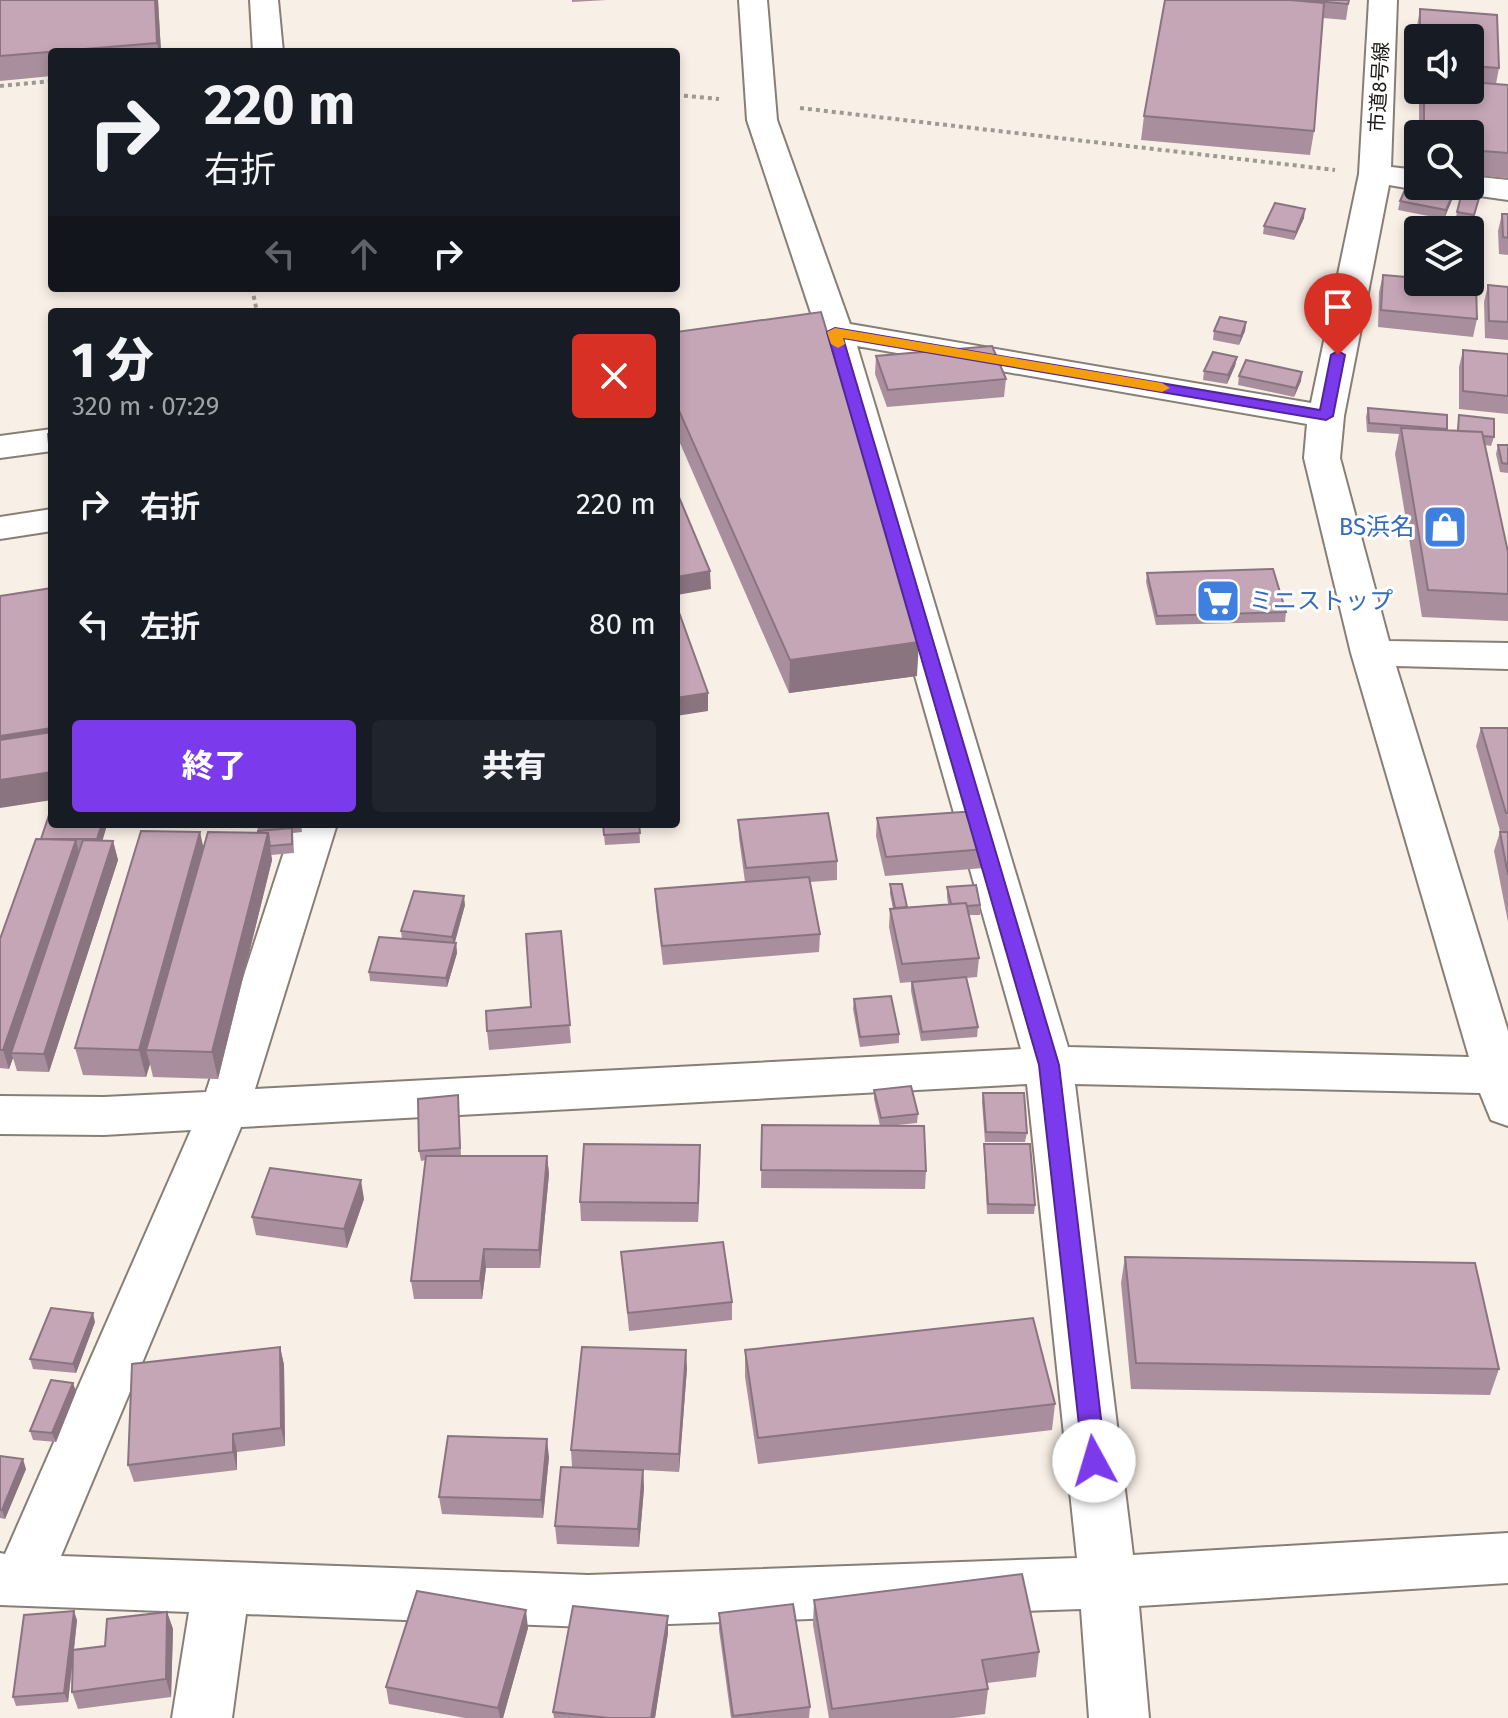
<!DOCTYPE html>
<html lang="ja">
<meta charset="utf-8">
<style>
body{margin:0;font-family:"Fira Sans","Noto Sans JP",sans-serif;background:#20242c;color:#f1f3f6;height:100vh;display:flex;flex-direction:column;font-size:30px;white-space:nowrap}
*{box-sizing:border-box;margin:0}
p{font-size:26px;color:#9ea1a6}
.icon{flex:none;width:44px;height:44px;fill:none;stroke:currentColor;stroke-width:2;stroke-linecap:round;stroke-linejoin:round}
.map{position:relative;flex:1;overflow:hidden}
.drawer{position:absolute;left:48px;top:308px;width:632px;height:520px;display:flex;flex-direction:column;background:#171b24;border-radius:8px;box-shadow:0 4px 12px #0003}
.drawer>*{flex:none}
.banner{position:absolute;left:48px;top:48px;width:632px;height:244px;border-radius:8px;box-shadow:0 4px 12px #0003;background:#171b24;color:#f1f3f6;overflow:hidden}
.buttons{position:absolute;left:1404px;top:24px;display:grid;gap:16px}
.buttons a{display:grid;place-items:center;width:80px;height:80px;border-radius:8px;background:#171b24;box-shadow:0 4px 12px #0003;font-size:40px}
.pin{position:absolute;display:grid;place-items:center;width:68px;height:68px;color:#fff;margin:-82px -34px;border-radius:50% 50% 50% 0;rotate:-45deg;box-shadow:0 0 8px #0007}
.pin .icon{rotate:45deg}
.me{position:absolute;width:88px;margin:-44px;rotate:354deg;stroke-linejoin:round;filter:drop-shadow(0 0 6px #0008)}
.turn{display:flex;align-items:center;gap:28px;height:168px;padding:0 24px;font-size:36px}
.turn .icon{width:104px;height:104px;stroke-width:2.5}
.turn b{display:block;font-size:56px;line-height:68px}
.lanes{display:flex;align-items:center;height:76px;padding:0 24px;background:#0003;justify-content:center;gap:40px;direction:ltr}
.lanes .off{opacity:.35}
.round{display:grid;place-items:center;flex:none;width:84px;height:84px;border-radius:8px;background:#20242c}
.head{display:flex;align-items:center;justify-content:space-between;height:136px;padding:0 24px}
h1{font-size:48px;font-weight:800;line-height:60px}
.cta{display:flex;gap:16px;margin-top:auto;padding:16px 24px}
.cta a{flex:1;height:92px;border-radius:8px;background:#7c3aed;color:#fff;font-size:32px;font-weight:800;line-height:92px;text-align:center}
.cta a+a{background:#20242c;color:#f1f3f6}
ul{padding:0;list-style:none}
li{display:flex;align-items:center;gap:24px;height:120px;padding:0 24px}
li div{flex:1}
li b{display:block;font-size:30px}
li em{font-style:normal}
.map>svg:first-child{display:block}
.lines{fill:none;stroke-linecap:round;stroke-linejoin:round}
.minor-casing{stroke:#877f76;stroke-width:4}
.path{stroke:#a09992;stroke-width:4;stroke-dasharray:4 4;stroke-linecap:butt}
.minor{fill:#fff;fill-rule:evenodd}
.wall{fill:#a98f9d}
.shaded-wall{fill:#8a7480}
.building{fill:#c5a6b7;stroke:#8a7480;stroke-width:2}
.route{fill:#7c3aed;stroke:#51269a;stroke-width:2}
.slow{fill:#f59e0b}
.labels{text-anchor:middle;dominant-baseline:central;stroke-width:6;stroke-linejoin:round;paint-order:stroke}
.far-street-label{font-size:20px;fill:#1d1916;stroke:#fff}
.shop-label{font-size:24px;fill:#366cbe;stroke:#fff;text-anchor:end}
</style>
<div class="map">
<svg width="1508" height="1718" viewBox="0 0 1508 1718">
<rect width="100%" height="100%" fill="#f8efe6"/>
<g class="lines">
<g class="minor-casing">
<path id="minor" d="M250 0H278L283 52H253Z
M739 0H767L777 120 850 324 1311 403 1359 174 1369 0H1397L1391 167 1418 170V186H1430L1418 190 1389 185 1344 416 1340 458 1389 641 1508 643V669L1396 666 1508 1031V1126L1491 1120 1480 1093 1075 1084 1133 1555 1508 1533V1583L1139 1606 1149 1718H1089L1081 1609 588 1627 246 1614 232 1718H172L189 1612 0 1605V1553L5 1554 191 1130 104 1135 0 1134V1096L104 1097 206 1092 293 824H337L255 1089 1021 1049 821 345 797 343 792 336 797 329 815 325 747 120ZM857 346 1307 424 1304 458 1351 653 1469 1057 1068 1047ZM1027 1084 1077 1558 588 1575 61 1556 241 1127Z
M1470 176 1508 180V200L1459 193 1454 186H1470Z
M52 429V451L0 458V436Z
M52 509V531L0 539V517Z"/>
</g>
<path class="path" d="M0 86 52 81
M676 95 719 99
M800 108 1335 170
M252 288 257 312"/>
<use href="#minor" class="minor"/>
</g>
<path class="wall" d="M0 0H158L161 52H52V76L0 81Z
M572 0H607L572 2Z
M1165 0H1349L1346 20 1323 18 1314 131 1310 155 1141 140 1144 116Z
M1420 9 1497 15 1499 68 1496 84 1508 85V178L1470 175V134H1419V102L1421 90H1470V38H1418V78H1417V26Z
M1454 192 1452 200 1444 219 1398 210 1400 201Z
M1461 196 1477 207 1472 224 1455 221Z
M1502 214H1508V255L1499 254 1498 231Z
M1304 218 1294 240 1263 234 1264 226Z
M1414 254H1418V282H1470V259L1482 282 1480 291H1476L1477 319 1473 337 1378 327 1379 292 1383 275 1412 278V263Z
M1488 285 1508 287V340L1485 338 1484 302Z
M1246 322 1245 331 1239 345 1213 340 1214 331Z
M676 332 917 676 789 693 676 434Z
M1463 350 1508 354V414L1459 409V367Z
M876 356 1006 379 1004 397 887 407 875 374Z
M1237 357 1235 366 1227 384 1203 380 1204 371Z
M1239 376 1301 381 1294 397 1238 385Z
M1368 408 1447 415V430L1457 431 1459 415 1494 437 1491 446 1485 445 1508 552V621L1422 617 1395 454 1399 434 1367 432 1366 417Z
M1498 445H1508V473L1500 472 1496 454Z
M1147 573 1286 612 1285 622 1156 625 1146 582Z
M1481 728H1508V832L1500 831 1476 746Z
M877 818 986 849 984 868 885 876 876 836Z
M738 820 837 861V880L810 882 820 934 819 952 663 965 656 908 655 889 745 882 739 838Z
M257 824H301L302 832 293 833 294 853 271 855 272 860 218 1079 153 1077 150 1064 146 1077 83 1075 75 1048 203 848 258 833Z
M603 824H639L640 843 605 845Z
M107 825 102 841H113L118 860 49 1072 17 1071 13 1058 9 1069 0 1068V939L41 839Z
M1500 832H1508V922L1494 851Z
M890 884 907 907 948 904 947 897V887L980 905V915H969L979 958 977 977 966 978 978 1027 977 1037 921 1041 911 991V982L900 983 889 927 890 909H893L890 894Z
M465 905 454 943H456L457 953 447 987 370 981 369 972 402 939 401 931Z
M561 931 571 1043 489 1050 487 1031 531 1007Z
M854 999 899 1034V1043L860 1047 853 1009Z
M874 1090 918 1114 917 1123 888 1126 926 1171 925 1189 761 1188 762 1125 880 1126 874 1099Z
M983 1093 1027 1133 1025 1142H985L982 1102Z
M458 1095 461 1156H547L549 1174 540 1268H486L482 1299H414L411 1281 426 1160 421 1161 419 1151Z
M984 1144 1035 1205 1034 1214H987L984 1153Z
M700 1163 698 1222 581 1221 580 1202Z
M364 1199 347 1248 256 1235 252 1217Z
M621 1252 732 1302V1320L629 1331Z
M1125 1257 1499 1369 1490 1395 1131 1389 1121 1283Z
M95 1322 76 1373 33 1369 30 1359Z
M280 1347 284 1365 285 1446 237 1452V1470L134 1482 128 1465Z
M745 1350 1055 1404 1052 1430 758 1464 745 1377Z
M687 1368 679 1472 643 1470 644 1488 639 1547 557 1544 555 1526 572 1467 571 1450Z
M73 1383 76 1392 56 1442 33 1440 30 1431Z
M0 1456 26 1469 5 1519 0 1518Z
M549 1457 543 1518 442 1514 439 1497Z
M814 1600 1039 1652 1036 1677 987 1683 988 1689 985 1714 954 1718H829L813 1625Z
M167 1612 173 1629 171 1697 78 1709 72 1692 73 1659 68 1702 16 1706 13 1697 77 1620 74 1650 105 1646Z
M719 1613 810 1707 809 1718H731L719 1630Z
M668 1616V1633L655 1718H554L553 1712Z
M528 1628 503 1718H465L389 1704 386 1687Z"/>
<path class="shaded-wall" d="M155 0H158L161 52H159L157 43Z
M1454 192 1452 200 1444 219 1446 210Z
M1305 209 1304 218 1294 240 1296 232Z
M1246 322 1245 331 1239 345 1241 336Z
M1237 357 1235 366 1227 384 1228 375Z
M1302 372 1301 381 1294 397 1296 388Z
M710 571 711 589 677 595V577Z
M919 642 917 676 789 693 790 660Z
M708 693V711L676 716V698Z
M52 728V748L0 756V736Z
M52 772V800L0 808V780Z
M102 824 107 825 100 849 97 839Z
M200 832 206 859 146 1050 150 1064 146 1077 139 1050Z
M268 833 272 860 218 1079 212 1052Z
M76 840 80 858 11 1053 13 1058 9 1069 3 1050Z
M113 841 118 860 49 1072 44 1054Z
M464 896 465 905 454 946 452 937Z
M456 943 457 953 447 987 446 978Z
M700 1145V1163L698 1222V1203Z
M547 1156 549 1174 540 1268 539 1250Z
M361 1180 364 1199 347 1248 344 1229Z
M484 1249 486 1268 482 1299 480 1281Z
M93 1313 95 1322 76 1373 73 1364Z
M280 1347 284 1365 285 1446 281 1428Z
M686 1350 687 1368 679 1472V1454Z
M73 1383 76 1392 56 1442 52 1433Z
M233 1434 237 1452V1470L233 1452Z
M547 1439 549 1457 543 1518 541 1500Z
M23 1459 26 1469 5 1519 2 1510Z
M643 1470 644 1488 639 1547 638 1529Z
M526 1610 528 1628 503 1718H500L498 1708Z
M74 1611 77 1620 68 1702 64 1693Z
M167 1612 173 1629 171 1697 166 1679Z
M668 1616V1633L655 1718H651Z"/>
<path class="building" d="M0 0H155L157 43 0 56Z
M1165 0H1290L1324 3 1314 131 1144 116Z
M1305 0H1349L1348 4Z
M1420 9 1497 15 1499 68 1470 66V38H1420Z
M1470 82 1508 85V153L1470 150V134H1424V90H1470Z
M1408 183 1418 185V186H1425L1454 192 1446 210 1400 201Z
M1461 196 1479 198 1474 215 1457 212Z
M1275 203 1305 209 1296 232 1264 226Z
M1502 214H1508V238L1503 237Z
M1414 254H1418V276H1414Z
M1470 259 1482 260V282L1470 281Z
M1383 275 1418 278V282H1456L1476 284 1477 319 1381 310Z
M1488 285 1508 287V322L1489 321Z
M821 312 919 642 790 660 676 404V332Z
M1220 317 1246 322 1241 336 1214 331Z
M992 346 1006 379 888 390 876 356Z
M1463 350 1508 354V396L1463 391Z
M1213 352 1237 357 1228 375 1204 371Z
M1246 360 1302 372 1296 388 1239 376Z
M1368 408 1447 415V429L1369 423Z
M1459 415 1494 419V437L1483 436 1482 432 1458 431Z
M1401 428 1482 432 1508 552V594L1428 590Z
M52 433V473L48 434Z
M1498 445H1508V464L1502 463Z
M676 490 710 571 677 577Z
M1273 569 1286 612 1157 616 1147 573Z
M52 588V728L0 736V596Z
M676 604 708 693 676 698Z
M1481 728H1508V813H1506Z
M52 732V772L0 780V740Z
M976 811 986 849 886 857 877 818Z
M828 813 837 861 746 868 738 820Z
M49 815H52V824H102L97 839H41Z
M257 824H290L257 827Z
M603 824H639L640 833 604 835Z
M292 828V844L270 846 268 833H258V831Z
M141 831 200 832 139 1050 75 1048Z
M208 832 268 833 212 1052 146 1050Z
M1500 832H1508V875Z
M36 839 76 840 3 1050H0V939Z
M83 840 113 841 44 1054 11 1053Z
M809 877 820 934 662 946 655 889Z
M890 884H902L907 907 895 908Z
M976 885 980 905 967 906 966 903 951 904 947 887Z
M414 891 464 896 452 937 401 931Z
M966 903 979 958 902 964 890 909Z
M561 931 570 1025 487 1031 486 1011 531 1007 526 934Z
M379 937 456 943 446 978 369 972Z
M966 977 978 1027 922 1032 912 982Z
M891 996 899 1034 860 1037 854 999Z
M911 1086 918 1114 881 1118 874 1090Z
M983 1093H1024L1027 1133 986 1132Z
M458 1095 460 1148 419 1151 418 1099Z
M762 1125 924 1126 926 1171 761 1170Z
M584 1144 700 1145 698 1203 580 1202Z
M984 1144H1030L1035 1205 988 1204Z
M426 1156H547L539 1250 484 1249 480 1281H411Z
M270 1168 361 1180 344 1229 252 1217Z
M723 1242 732 1302 628 1313 621 1252Z
M1125 1257 1475 1263 1499 1369 1136 1363Z
M51 1308 93 1313 73 1364 30 1359Z
M1033 1318 1055 1404 758 1438 745 1350Z
M280 1347 281 1428 233 1434V1452L128 1465 132 1364Z
M582 1347 686 1350 679 1454 571 1450Z
M51 1380 73 1383 52 1433 30 1431Z
M448 1436 547 1439 541 1500 439 1497Z
M0 1456 23 1459 2 1510H0Z
M561 1467 643 1470 638 1529 555 1526Z
M1022 1574 1039 1652 982 1660 988 1689 832 1709 814 1600Z
M417 1591 526 1610 498 1708 386 1687Z
M793 1604 810 1707 733 1716 719 1613Z
M573 1606 668 1616 651 1718H609L553 1712Z
M74 1611 64 1693 13 1697 24 1615Z
M167 1612 166 1679 72 1692 73 1650 105 1646 107 1619Z"/>
<path class="route" d="M835 328 1320 410 1331 355 1338 351 1345 355 1333 416 1326 420 843 338 1059 1065 1106 1461 1102 1468 1094 1470 1086 1468 1083 1461 1039 1065 827 332Z"/>
<path class="slow" d="M835 328 1162 383 1170 388 1162 392 843 338 845 344 838 348 831 344 827 332Z"/>
<defs>
<g id="shop-square" transform="scale(2.3)"><rect x="-9" y="-9" width="18" height="18" rx="4" fill="#3f7fe0" stroke="#fff"/><path d="M-5-2.5h2.3a2.7 3.5 0 0 1 5.4 0H5L5.5 6h-11ZM-1.5-2.5h3a1.5 2.3 0 0 0-3 0Z" fill="#fff"/></g>
<g id="supermarket-square" transform="scale(2.3)"><rect x="-9" y="-9" width="18" height="18" rx="4" fill="#3f7fe0" stroke="#fff"/><path d="M-6-5.5h2.5l.6 2H6L4.5 2H-2.5L-4.4-4H-6ZM-1.5 3.2a1.3 1.3 0 1 0 .1 0ZM3 3.2a1.3 1.3 0 1 0 .1 0Z" fill="#fff"/></g>
</defs>
<g fill-rule="evenodd">
<use href="#shop-square" x="1445" y="527"/>
<use href="#supermarket-square" x="1218" y="601"/>
</g>
<g class="labels">
<g class="far-street-label">
<text transform="translate(1379 87) rotate(-87)">市道8号線</text>
</g>
<g class="shop-label">
<text x="1414" y="527">BS浜名</text>
<text x="1249" y="601" text-anchor="start">ミニストップ</text>
</g>
</g>
</svg>
<div class="buttons">
<a><svg class="icon" aria-label="sound" viewBox="0 0 24 24"><path d="M4 9h4l5-4v14l-5-4H4zM17 9q2 3 0 6"/></svg></a>
<a><svg class="icon" aria-label="search" viewBox="0 0 24 24"><circle cx="10" cy="10" r="6"/><path d="M15 15l6 6"/></svg></a>
<a><svg class="icon" aria-label="layers" viewBox="0 0 24 24"><path d="M12 4l9 5-9 5-9-5zM3 14l9 5 9-5"/></svg></a>
</div>
<div class="pin" style="left:1338px;top:355px;background:#d93025"><svg class="icon" aria-label="arrive" viewBox="0 0 24 24"><path d="M6 21V4h12l-3 4 3 4H6"/></svg></div>
<svg class="me" style="left:1094px;top:1461px" viewBox="-20 -20 40 40"><circle r="19" fill="#fff"/><path d="M0-13L10 11 0 6-10 11z" fill="#7c3aed"/></svg>
<div class="banner">
<div class="turn"><svg class="icon" aria-label="right" viewBox="0 0 24 24"><path d="M7 20v-9h11M14 6l5 5-5 5"/></svg><div><b>220 m</b>右折</div></div>
<div class="lanes"><svg class="icon off" aria-label="left" viewBox="0 0 24 24"><path d="M17 20v-9H6M10 6l-5 5 5 5"/></svg><svg class="icon off" aria-label="ahead" viewBox="0 0 24 24"><path d="M12 20V5M6 11l6-6 6 6"/></svg><svg class="icon" aria-label="right" viewBox="0 0 24 24"><path d="M7 20v-9h11M14 6l5 5-5 5"/></svg></div>
</div>
<section class="drawer">
<div class="head"><div><h1>1 分</h1><p>320 m · 07:29</p></div><a class="round" style="background:#d93025;color:#fff"><svg class="icon" aria-label="close" viewBox="0 0 24 24"><path d="M6 6l12 12M18 6L6 18"/></svg></a></div>
<ul>
<li><svg class="icon" aria-label="right" viewBox="0 0 24 24"><path d="M7 20v-9h11M14 6l5 5-5 5"/></svg><div><b>右折</b></div><em>220 m</em></li>
<li><svg class="icon" aria-label="left" viewBox="0 0 24 24"><path d="M17 20v-9H6M10 6l-5 5 5 5"/></svg><div><b>左折</b></div><em>80 m</em></li>
</ul>
<div class="cta"><a>終了</a><a>共有</a></div>
</section>
</div>
